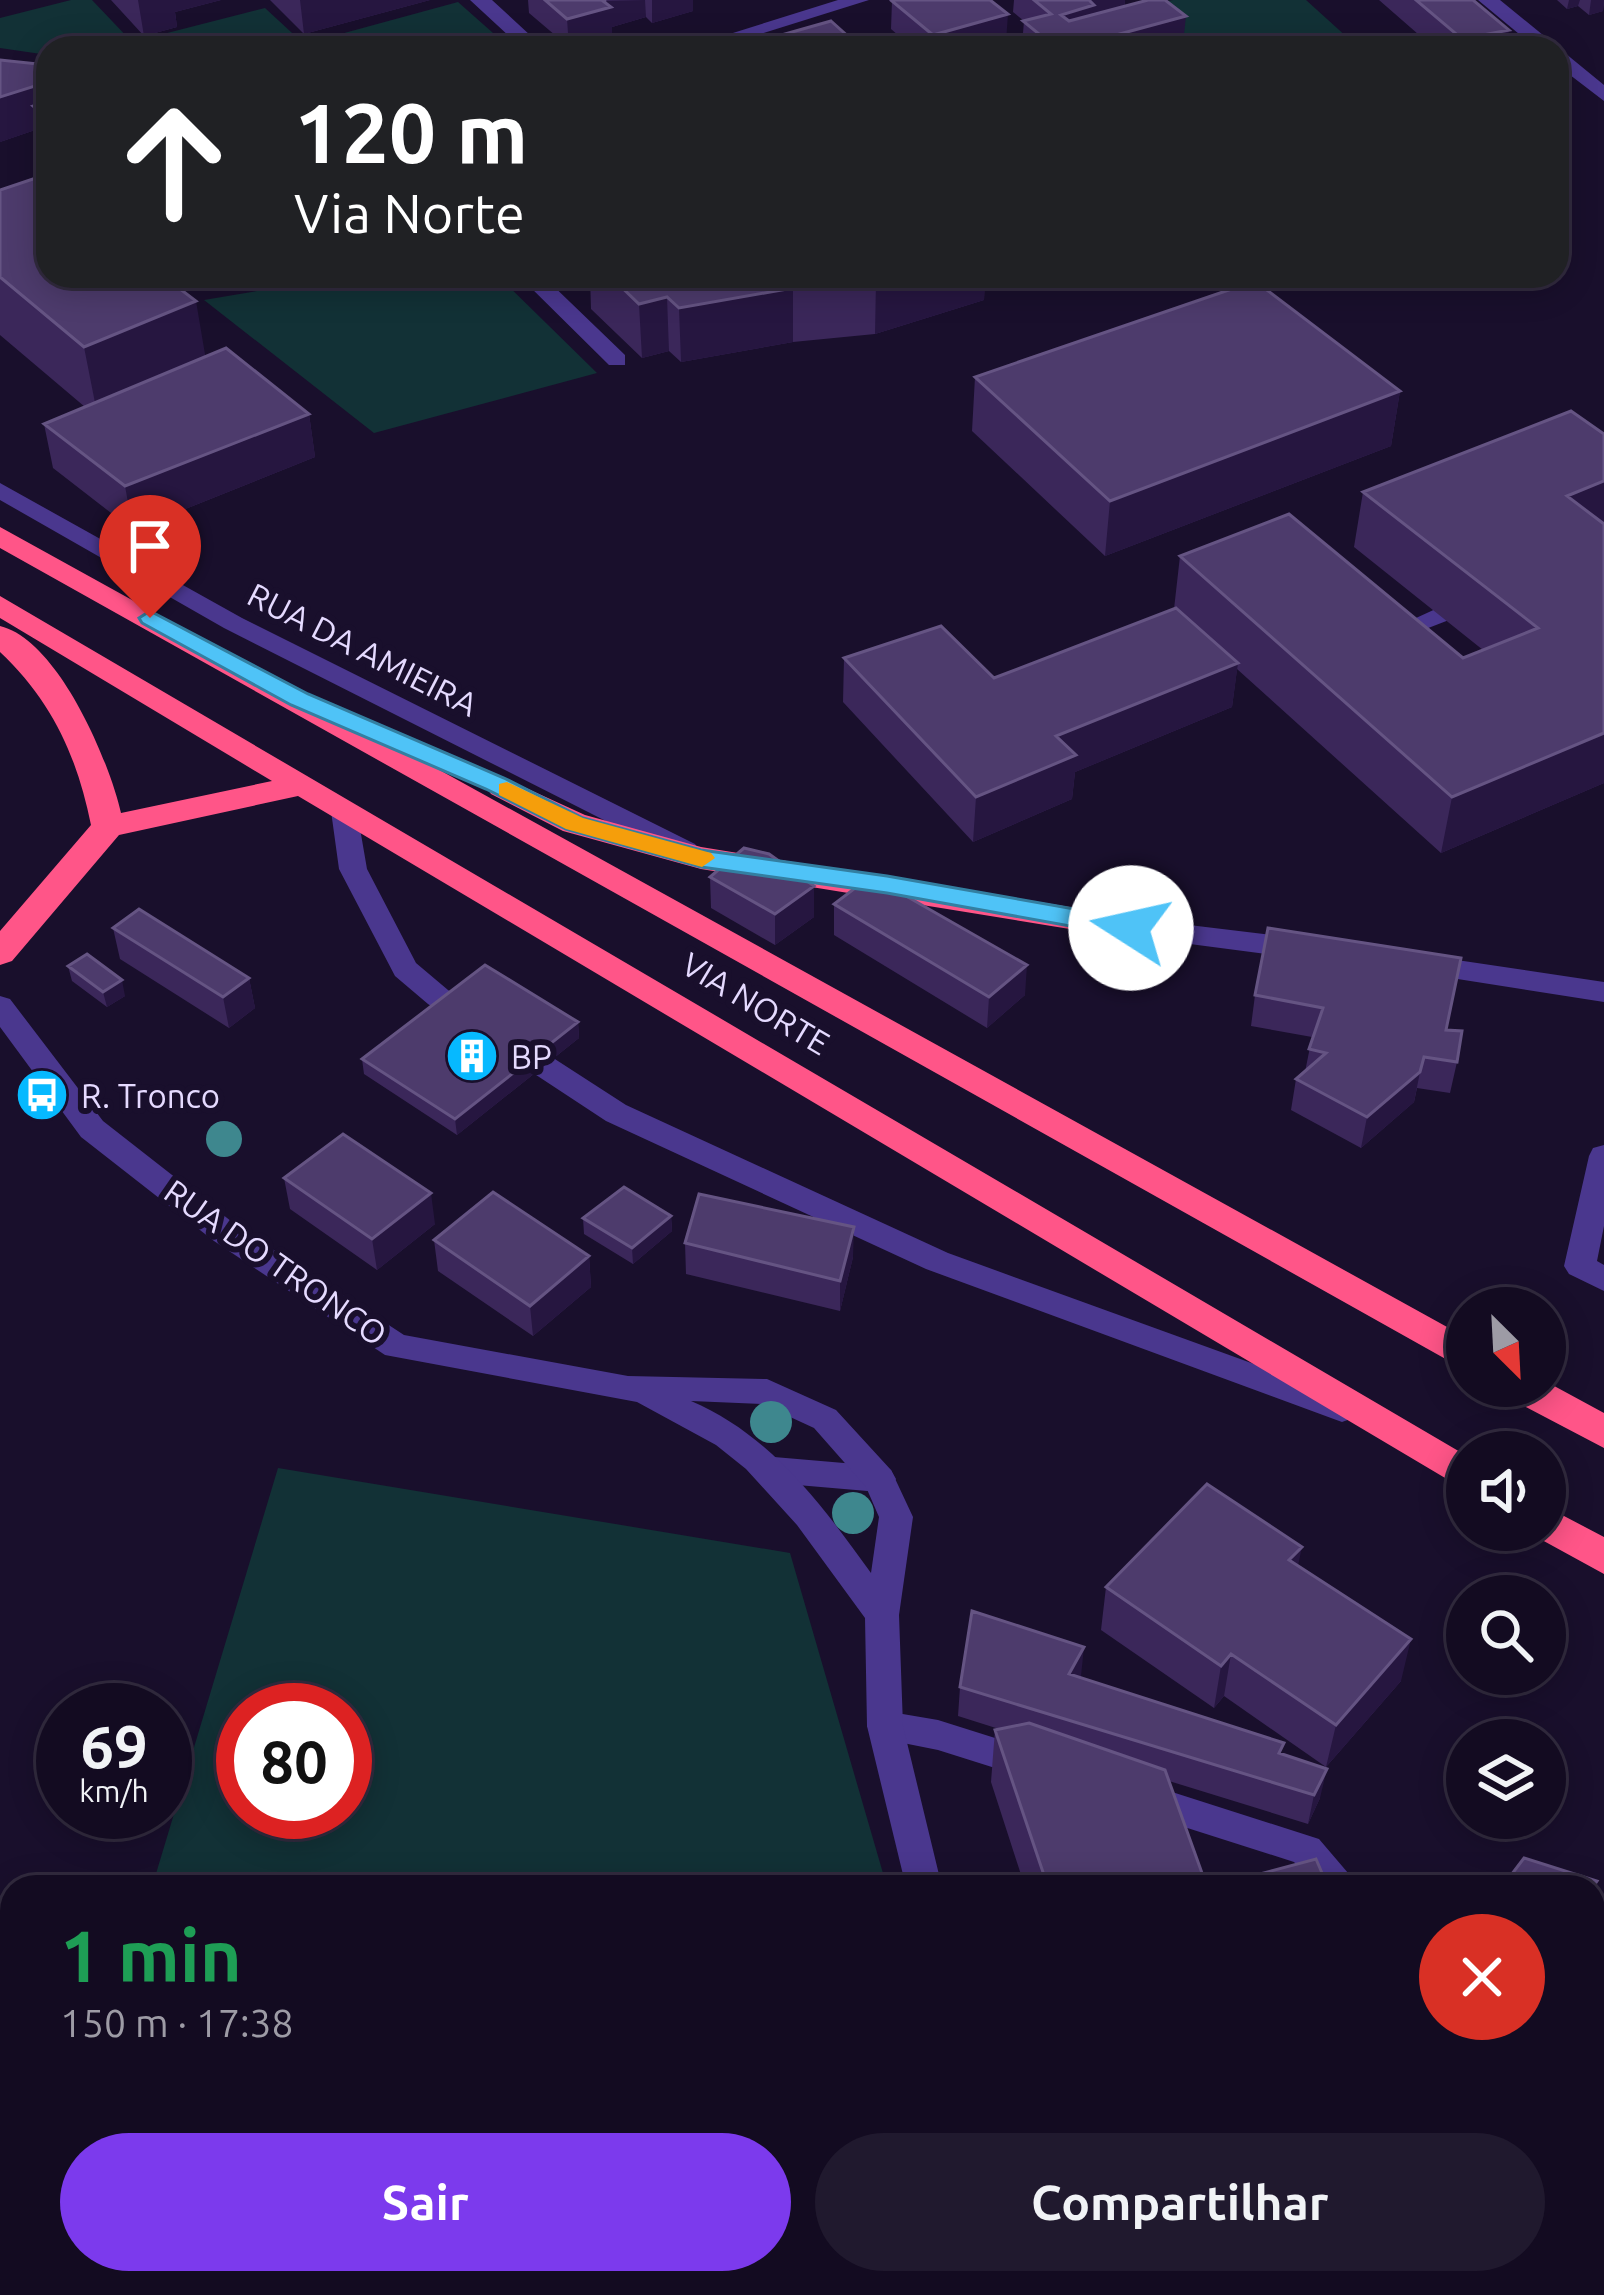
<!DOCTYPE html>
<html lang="pt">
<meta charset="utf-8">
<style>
body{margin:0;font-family:Ubuntu,sans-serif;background:#20192e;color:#f1f3f6;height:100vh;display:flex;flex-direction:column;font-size:45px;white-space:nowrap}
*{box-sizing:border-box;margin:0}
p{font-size:39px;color:#9d9ba5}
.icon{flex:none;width:66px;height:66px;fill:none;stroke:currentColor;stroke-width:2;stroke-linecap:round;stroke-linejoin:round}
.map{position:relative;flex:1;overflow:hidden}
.sheet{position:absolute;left:0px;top:1875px;width:1605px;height:420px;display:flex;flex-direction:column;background:#130b21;border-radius:36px 36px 0 0;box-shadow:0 6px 30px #0003,0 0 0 3px #322b3f}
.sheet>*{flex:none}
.banner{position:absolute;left:36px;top:36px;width:1533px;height:252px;border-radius:36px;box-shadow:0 6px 30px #0003,0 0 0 3px #322b3f;background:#202124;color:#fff;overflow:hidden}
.needle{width:78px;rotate:156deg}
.tools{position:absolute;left:1446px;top:1287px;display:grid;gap:24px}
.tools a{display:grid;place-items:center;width:120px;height:120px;border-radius:50%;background:#130b21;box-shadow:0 6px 30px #0003,0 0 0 3px #322b3f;font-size:60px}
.speed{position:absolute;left:36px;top:1683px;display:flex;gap:24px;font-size:60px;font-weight:700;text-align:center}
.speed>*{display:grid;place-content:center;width:156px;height:156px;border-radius:50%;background:#130b21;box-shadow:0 6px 30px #0003,0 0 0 3px #322b3f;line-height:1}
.speed small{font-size:30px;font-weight:400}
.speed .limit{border:18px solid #d22;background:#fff;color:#111}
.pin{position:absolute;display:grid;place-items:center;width:102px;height:102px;color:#fff;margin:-123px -51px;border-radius:50% 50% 50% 0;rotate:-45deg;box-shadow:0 0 12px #0007}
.pin .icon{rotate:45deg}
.me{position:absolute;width:132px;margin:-66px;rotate:280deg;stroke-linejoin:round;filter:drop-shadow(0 0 9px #0008)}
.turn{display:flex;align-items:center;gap:42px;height:252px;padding:0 60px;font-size:54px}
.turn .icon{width:156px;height:156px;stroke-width:2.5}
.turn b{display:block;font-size:84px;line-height:102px}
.round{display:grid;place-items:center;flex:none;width:126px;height:126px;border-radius:63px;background:#20192e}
.summary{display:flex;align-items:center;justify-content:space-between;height:204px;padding:0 60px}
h1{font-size:72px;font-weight:700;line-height:90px;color:#1e9e55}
.button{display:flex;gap:24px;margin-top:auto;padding:24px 60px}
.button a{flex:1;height:138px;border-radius:72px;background:#7c3aed;color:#fff;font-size:48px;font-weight:700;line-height:138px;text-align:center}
.button a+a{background:#20192e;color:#f1f3f6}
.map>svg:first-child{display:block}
.green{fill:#123136;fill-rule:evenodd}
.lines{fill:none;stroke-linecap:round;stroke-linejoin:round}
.lane{fill:#4a378e;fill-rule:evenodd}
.street{fill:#4a378e;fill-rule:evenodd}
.highway{fill:#f58;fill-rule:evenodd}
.tree{fill:#3e878e}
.wall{fill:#3b275a}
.shaded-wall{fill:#261640}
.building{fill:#4d3b6c;stroke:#655483;stroke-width:3}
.route{fill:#4fc3f7;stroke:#337fa1;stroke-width:3}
.slow{fill:#f59e0b}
.labels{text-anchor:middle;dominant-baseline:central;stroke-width:12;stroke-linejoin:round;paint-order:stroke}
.street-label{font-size:33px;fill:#e5daff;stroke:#190f2c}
.poi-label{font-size:33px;fill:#e5daff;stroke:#190f2c;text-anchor:start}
</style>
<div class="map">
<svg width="1604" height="2295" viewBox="0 0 1604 2295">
<rect width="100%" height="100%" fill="#190f2c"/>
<path class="green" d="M71 0H92L132 42 265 8 304 44 458 2 510 48H48V55L0 48V18Z
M1173 0H1306L1359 48H1171L1177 45 1130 8Z
M347 276H498L597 373 374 433 204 300Z
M278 1468 790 1553 887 1887H152ZM345 1710V1812H243V1710Z
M33 2283H1003L1007 2295H29Z"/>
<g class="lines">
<path class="lane" d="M344 802 357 811 367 869 416 963 448 990 626 1105 948 1253 1353 1400 1358 1409 1353 1418 1342 1422 1331 1418 926 1269 606 1121 428 1004 395 976 339 869 331 811Z
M774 1457 879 1466 891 1470 896 1479 891 1488 879 1492 774 1483 762 1479 758 1470 762 1461Z
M885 1711 938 1720 1030 1749 1043 1753 1048 1764 1043 1775 1030 1779 938 1750 873 1737 867 1726 873 1715Z
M1144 1783 1319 1839 1360 1887H1318L1294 1862 1131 1810 1126 1799 1131 1788Z"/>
<path class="street" d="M470 0H492L544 48H522Z
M838 0H869L716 48H685Z
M1478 0H1500L1604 85V101L1557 65V48H1536Z
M519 276H543L625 355V365H609Z
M0 483 242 618 695 844 699 850 695 856H675L224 628 0 500Z
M1440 607 1453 615 1449 620 1405 637 1392 629Z
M1131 918 1304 939 1318 949 1304 959 1121 935 1117 928 1121 921Z
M1423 955 1604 982V1002L1413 972 1409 965 1413 958Z
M0 996 10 999 103 1121 236 1225 404 1335 628 1376 767 1379 836 1410 891 1470 913 1517 899 1615 903 1726 942 1887H906L867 1726 865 1618 797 1525 746 1469 716 1445 637 1402 385 1355 214 1241 81 1137 0 1027ZM691 1401 762 1404 814 1428 866 1487 879 1517 871 1573C822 1505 771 1435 691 1401Z
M1604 1145V1226L1597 1261 1604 1265V1291L1569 1274 1564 1266 1589 1156 1593 1148Z
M1014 2283H1054L1058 2295H1018Z"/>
<path class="highway" d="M0 527 1467 1338V1371L0 548Z
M0 596 1467 1456V1491L298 796 119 835 12 961 0 965V931L91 825C77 756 52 701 0 652V626C58 640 109 760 121 813L272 781 0 618Z
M502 777 585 815 701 847 1131 917 1143 920 1148 928 1143 936 1131 939 701 869 563 831 491 794 486 787 491 780Z
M1545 1381 1604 1413V1448L1507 1397 1502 1386H1545Z
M1545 1506 1604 1537V1574L1531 1534 1529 1530H1545Z"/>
</g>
<g class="tree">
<circle cx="224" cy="1139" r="18"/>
<circle cx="771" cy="1422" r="21"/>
<circle cx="853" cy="1513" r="21"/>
</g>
<path class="wall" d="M111 0H221L175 12 177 27 144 36Z
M270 0H430L304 34Z
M528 0H693V11L652 23 646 17 612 27V35L569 47 529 13Z
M1014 0H1125L1124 7 1183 44 1022 45 1024 21 1013 12Z
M1379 0H1473L1506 48H1434Z
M1557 0H1604L1603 11 1589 15 1578 6 1567 9Z
M892 1 1006 42 987 48H913L891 29Z
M785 34 861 48H785Z
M48 65V162L43 159 38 129 0 142Z
M0 190 205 356 309 414 315 457 133 530 53 468 44 424 85 407 0 335Z
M590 276H985L984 300 875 334 793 342 681 362 669 351 642 358 591 309Z
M975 377 1400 391 1391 446 1105 556 972 431Z
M1571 411 1604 783 1441 853 1237 669 1232 707 1075 772 1072 799 973 842 843 702 844 658 994 678 1174 609 1180 556 1463 658 1483 650 1354 547 1363 492Z
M710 877 814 886V917L775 945 711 908Z
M834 904 1025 995 987 1028 834 935Z
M113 928 249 978 255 1008 229 1028 120 959Z
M68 966 125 996 107 1007 72 981Z
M1255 995 1446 1030 1457 1062 1450 1093 1417 1088 1414 1102 1361 1148 1291 1110 1296 1079 1305 1072 1312 1037 1251 1026Z
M578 1022 579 1038 457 1135 364 1074 362 1059Z
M284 1178 435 1224 377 1270 290 1209Z
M671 1216 672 1231 633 1264 584 1234 583 1218Z
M434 1240 589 1256 591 1287 533 1336 438 1271Z
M685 1243 853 1257 840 1311 686 1274Z
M1298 1565 1401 1681 1326 1767 1224 1696 1214 1708 1101 1630 1106 1587Z
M1080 1677 1282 1754 1320 1798 1308 1824 1169 1781 1207 1887H1025L991 1782 995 1730 999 1729 958 1716 960 1687Z
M1157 2283H1350L1355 2295H1160Z
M1384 2283H1448L1453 2295H1380Z
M1502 2283H1593L1604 2295H1506Z"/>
<path class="shaded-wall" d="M138 0H221L175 12 177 27 144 36Z
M300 0H430L304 34Z
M645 0 646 17 612 27V35L569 47 567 19 603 1Z
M652 0H693V11L652 23Z
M1088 0H1125L1123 18 1059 43 1061 15Z
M1569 0H1580L1578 6 1567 9Z
M1591 0H1604L1603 11 1589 15Z
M1008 14 1006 42 987 48H932L933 35Z
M1186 16 1183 44 1169 48H1068Z
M1509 30 1506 48H1460L1462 39Z
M48 82V118L33 106 38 129 0 142V97Z
M891 276H985L984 300 875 334 876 281Z
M793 288V342L681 362 679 308Z
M667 297 669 351 642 358 639 304Z
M196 301 208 372 98 418 84 347Z
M1400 391 1391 446 1105 556 1110 501Z
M309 414 315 457 133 530 125 486Z
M1604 481V531L1567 496Z
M1238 663 1232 707 1075 772 1072 799 973 842 976 797 1056 736Z
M1604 733V783L1441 853 1452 797Z
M814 886V917L775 945V914Z
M1027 965 1025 995 987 1028 989 997Z
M249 978 255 1008 229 1028 223 997Z
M122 980 125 996 107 1007 103 992Z
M578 1022 579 1038 457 1135 455 1119Z
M1420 1072 1414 1102 1361 1148 1367 1117Z
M431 1193 435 1224 377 1270 372 1239Z
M671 1216 672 1231 633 1264 632 1248Z
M854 1227 853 1257 840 1311V1281Z
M589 1256 591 1287 533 1336 530 1306Z
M1302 1547 1293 1589 1289 1560Z
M1411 1639 1401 1681 1326 1767 1336 1725Z
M1084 1647 1081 1676 1066 1703 1069 1674Z
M1231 1654 1224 1696 1214 1708 1221 1666Z
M1327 1769 1320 1798 1308 1824 1314 1795Z"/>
<path class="building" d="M545 0H606L603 1 611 7 567 19Z
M895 0H990L1008 14 933 35 892 1Z
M1034 0H1089L1094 5 1061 15 1069 21 1148 0H1165L1186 16 1068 48H1009L1044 38 1023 21 1051 14Z
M1416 0H1473L1509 30 1462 39Z
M831 21 861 48H800L785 34Z
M759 41 767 48H732Z
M0 60 48 65V82L0 97Z
M48 101V118L33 106Z
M36 178 48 187V276H163L196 301 84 347 0 277V190Z
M610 276H891L876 281 793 288 679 308 667 297 639 304Z
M1255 281 1400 391 1110 501 975 377Z
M226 348 309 414 125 486 44 424Z
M1571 411 1604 434V481L1567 496 1604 524V733L1452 797 1180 556 1289 514 1463 658 1538 628 1363 492Z
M1176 608 1238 663 1056 736 1076 755 976 797 844 658 941 626 994 678Z
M744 848 769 854 814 886 775 914 710 877Z
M871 876 1027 965 989 997 834 904Z
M139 909 249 978 223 997 113 928Z
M1268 928 1461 958 1446 1030 1462 1031 1457 1062 1424 1057 1420 1072 1367 1117 1296 1079 1326 1053 1309 1049 1323 1008 1255 995Z
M87 954 122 980 103 992 68 966Z
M485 965 578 1022 455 1119 362 1059Z
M343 1134 431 1193 372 1239 284 1178Z
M624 1187 671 1216 632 1248 583 1218Z
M493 1192 589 1256 530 1306 434 1240Z
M699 1194 854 1227 840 1281 685 1243Z
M1207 1484 1302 1547 1289 1560 1411 1639 1336 1725 1231 1654 1221 1666 1106 1587Z
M972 1611 1084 1647 1069 1674 1284 1743 1279 1753 1327 1769 1314 1795 960 1687Z
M1029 1723 1165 1770 1207 1887H1048L995 1730Z
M1524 1858 1597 1881 1593 1887H1502Z
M1316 1859 1328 1887H1211Z
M1604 2095V2295H1532L1528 2283H1593V2112Z
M1181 2283H1350L1355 2295H1185Z
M1392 2283H1448L1453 2295H1396Z"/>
<path class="route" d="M150 611 308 694 504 778 583 818 701 850 887 876 1131 919 1144 928 1131 937 887 893 701 867 566 829 486 789 291 705 142 623 139 618Z"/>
<path class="slow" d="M507 782 583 818 711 853 715 858 702 867 566 829 499 795V784Z"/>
<defs>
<g id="building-disc" transform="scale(2.7)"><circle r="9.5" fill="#06b9ff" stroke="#190f2c"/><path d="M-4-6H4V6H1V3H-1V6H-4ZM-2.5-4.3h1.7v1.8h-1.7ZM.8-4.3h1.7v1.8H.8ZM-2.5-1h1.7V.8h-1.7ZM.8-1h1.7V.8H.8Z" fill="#fff"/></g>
<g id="bus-disc" transform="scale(2.7)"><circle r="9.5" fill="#06b9ff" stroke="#190f2c"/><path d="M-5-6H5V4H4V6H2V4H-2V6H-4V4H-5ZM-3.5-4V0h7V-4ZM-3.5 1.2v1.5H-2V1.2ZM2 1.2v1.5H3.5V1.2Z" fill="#fff"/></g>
</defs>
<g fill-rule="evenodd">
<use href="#building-disc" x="472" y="1056"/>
<use href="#bus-disc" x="42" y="1095"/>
</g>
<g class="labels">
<g class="street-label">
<text transform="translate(363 649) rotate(27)">RUA DA AMIEIRA</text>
<text transform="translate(756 1003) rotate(31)">VIA NORTE</text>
<text transform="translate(276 1262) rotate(35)">RUA DO TRONCO</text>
</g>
<g class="poi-label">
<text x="511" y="1056">BP</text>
<text x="81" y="1095">R. Tronco</text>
</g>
</g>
</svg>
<div class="tools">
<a><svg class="needle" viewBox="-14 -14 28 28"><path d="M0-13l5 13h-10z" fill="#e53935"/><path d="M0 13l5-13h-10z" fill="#9d9ba5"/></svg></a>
<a><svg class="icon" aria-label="sound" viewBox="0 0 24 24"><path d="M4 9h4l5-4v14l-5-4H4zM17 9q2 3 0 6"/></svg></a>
<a><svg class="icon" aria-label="search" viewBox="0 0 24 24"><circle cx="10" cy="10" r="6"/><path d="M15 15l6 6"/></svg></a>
<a><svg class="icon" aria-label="layers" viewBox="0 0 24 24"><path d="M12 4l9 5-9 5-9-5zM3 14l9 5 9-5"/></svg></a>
</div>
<div class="speed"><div>69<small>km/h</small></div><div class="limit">80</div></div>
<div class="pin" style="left:150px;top:618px;background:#d93025"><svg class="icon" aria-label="arrive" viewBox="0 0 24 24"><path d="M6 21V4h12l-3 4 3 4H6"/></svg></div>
<svg class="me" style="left:1131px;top:928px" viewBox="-20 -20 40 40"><circle r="19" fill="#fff"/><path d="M0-13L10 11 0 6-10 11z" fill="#4fc3f7"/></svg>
<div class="banner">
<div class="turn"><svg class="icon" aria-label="ahead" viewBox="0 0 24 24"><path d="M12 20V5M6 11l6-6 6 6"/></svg><div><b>120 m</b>Via Norte</div></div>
</div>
<section class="sheet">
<div class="summary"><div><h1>1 min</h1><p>150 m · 17:38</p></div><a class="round" style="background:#d93025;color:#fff"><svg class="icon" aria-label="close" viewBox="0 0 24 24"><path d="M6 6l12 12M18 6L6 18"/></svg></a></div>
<div class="button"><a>Sair</a><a>Compartilhar</a></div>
</section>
</div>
